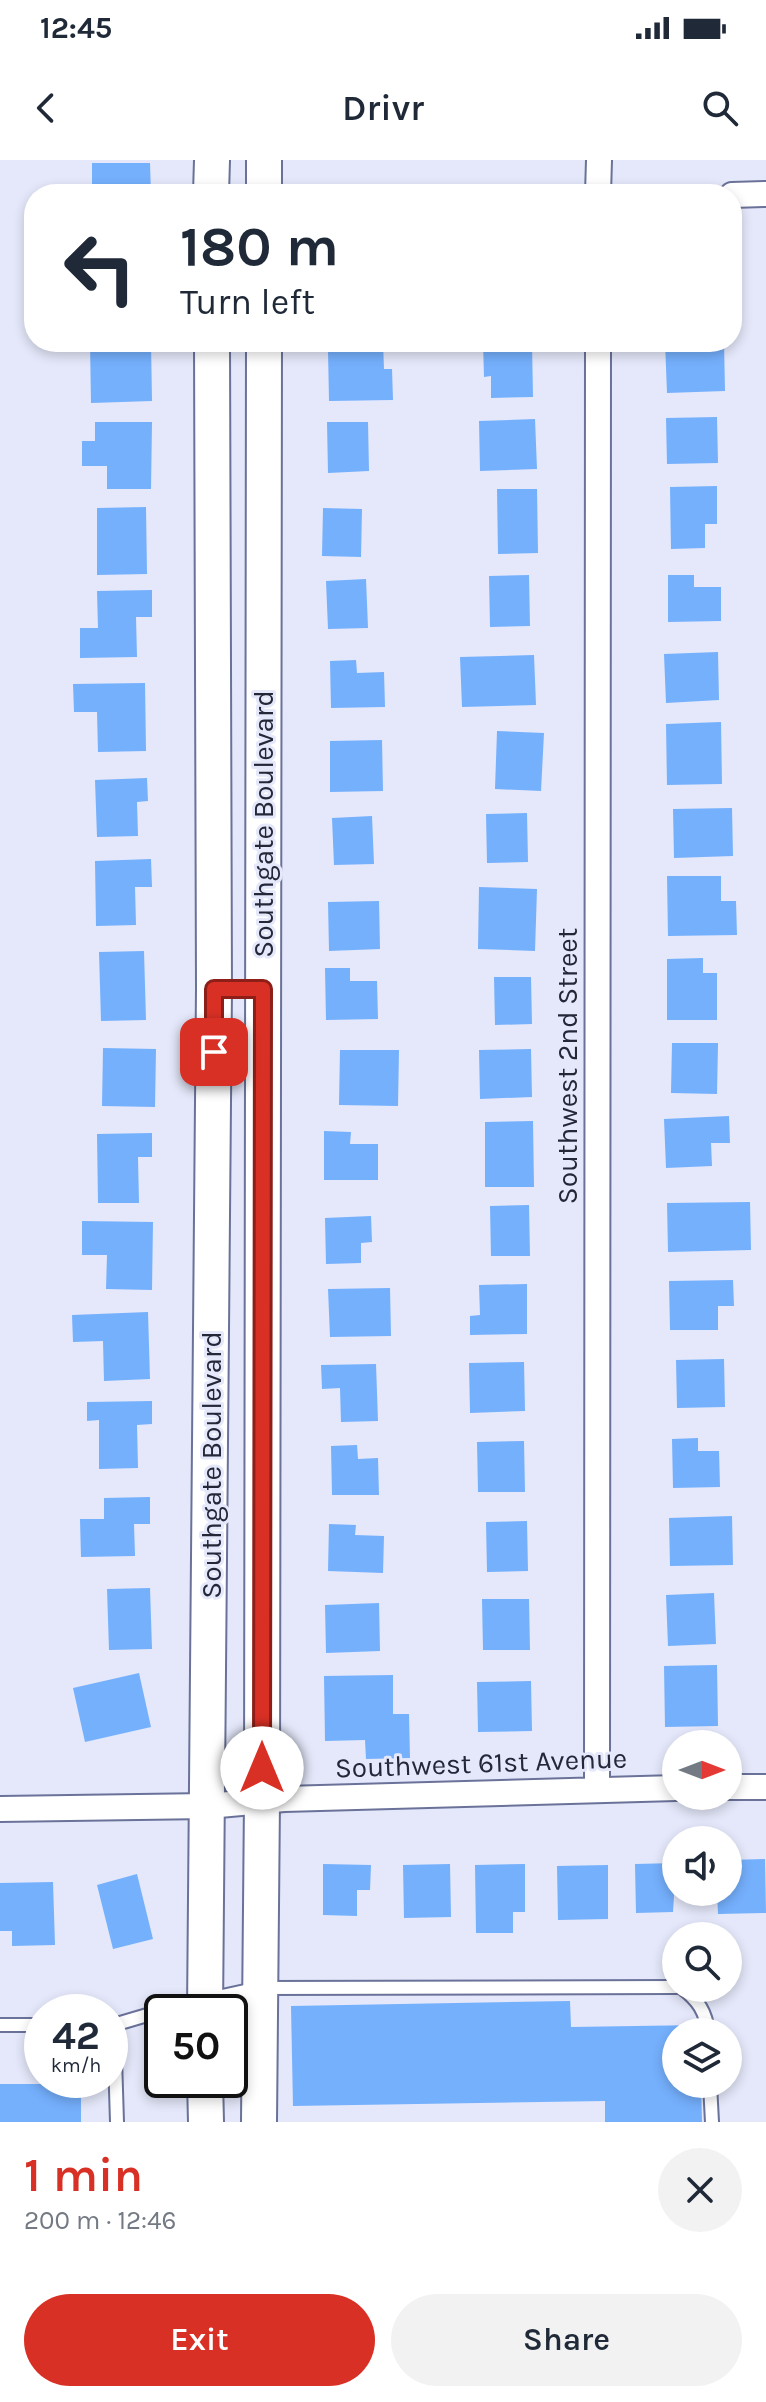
<!DOCTYPE html>
<meta charset="utf-8">
<style>
body{margin:0;font-family:Karla,sans-serif;background:#f2f2f3;color:#1f2937;height:100vh;display:flex;flex-direction:column;font-size:30px;white-space:nowrap}
*{box-sizing:border-box;margin:0}
p{font-size:26px;color:#747a83}
.icon{flex:none;width:44px;height:44px;fill:none;stroke:currentColor;stroke-width:2;stroke-linecap:round;stroke-linejoin:round}
.map{position:relative;height:1962px;overflow:hidden}
.sheet{display:flex;flex-direction:column;background:#fff;flex:1}
.sheet>*{flex:none}
.top-card{position:absolute;left:24px;top:24px;width:718px;height:168px;border-radius:32px;box-shadow:0 4px 12px #0003;background:#fff;color:#1f2937;overflow:hidden}
.needle{width:52px;rotate:90deg}
.buttons{position:absolute;left:662px;top:1570px;display:grid;gap:16px}
.buttons a{display:grid;place-items:center;width:80px;height:80px;border-radius:50%;background:#fff;box-shadow:0 4px 12px #0003;font-size:40px}
.speed{position:absolute;left:24px;top:1834px;display:flex;gap:16px;font-size:40px;font-weight:700;text-align:center}
.speed>*{display:grid;place-content:center;width:104px;height:104px;border-radius:50%;background:#fff;box-shadow:0 4px 12px #0003;line-height:1}
.speed small{font-size:20px;font-weight:400}
.speed .limit{border:4px solid #111;border-radius:12px;background:#fff;color:#111}
.pin{position:absolute;display:grid;place-items:center;width:68px;height:68px;color:#fff;margin:-34px;border-radius:16px;box-shadow:0 4px 12px #0006}
.me{position:absolute;width:88px;margin:-44px;rotate:0deg;stroke-linejoin:round;filter:drop-shadow(0 0 6px #0008)}
.turn{display:flex;align-items:center;gap:28px;height:168px;padding:0 24px;font-size:36px}
.turn .icon{width:104px;height:104px;stroke-width:2.5}
.turn b{display:block;font-size:56px;line-height:68px}
.round{display:grid;place-items:center;flex:none;width:84px;height:84px;border-radius:42px;background:#f2f2f3}
.summary{display:flex;align-items:center;justify-content:space-between;height:136px;padding:0 24px}
h1{font-size:48px;font-weight:600;line-height:60px;color:#d93025}
.action{display:flex;gap:16px;margin-top:auto;padding:16px 24px}
.action a{flex:1;height:92px;border-radius:48px;background:#d93025;color:#fff;font-size:32px;font-weight:600;line-height:92px;text-align:center}
.action a+a{background:#f2f2f3;color:#1f2937}
.status{display:flex;justify-content:space-between;align-items:center;height:56px;padding:0 40px;background:#fff;direction:ltr}
.status svg{height:22px;fill:currentColor}
header{display:flex;justify-content:space-between;align-items:center;height:104px;padding:0 24px;background:#fff;font-size:36px;font-weight:600}
.map>svg:first-child{display:block}
.building{fill:#75b0fd}
.lines{fill:none;stroke-linecap:round;stroke-linejoin:round}
.service-casing{stroke:#6a7299;stroke-width:16}
.minor-casing{stroke:#6a7299;stroke-width:28}
.secondary-casing{stroke:#6a7299;stroke-width:38}
.service{stroke:#fff;stroke-width:12}
.minor{stroke:#fff;stroke-width:24}
.secondary{stroke:#fff;stroke-width:34}
.route-casing{stroke:#8d1f18;stroke-width:20}
.route{stroke:#d93025;stroke-width:14}
.labels{text-anchor:middle;dominant-baseline:central;stroke-width:6;stroke-linejoin:round;paint-order:stroke}
.street-label{font-size:28px;fill:#242738;stroke:#e4e8fa}
</style>
<div class="status"><b>12:45</b><svg viewBox="0 0 49 12"><path d="M0 12V9h3v3zM5 12V6h3v6zM10 12V3h3v9zM15 12V0h3v12zM26 1h20v11H26zM47 4h2v5h-2z"/></svg></div>
<header><svg class="icon" aria-label="back" viewBox="0 0 24 24"><path d="M15 5l-7 7 7 7"/></svg>Drivr<svg class="icon" aria-label="search" viewBox="0 0 24 24"><circle cx="10" cy="10" r="6"/><path d="M15 15l6 6"/></svg></header>
<div class="map">
<svg width="766" height="1962" viewBox="0 0 766 1962">
<rect width="100%" height="100%" fill="#e4e8fa"/>
<path class="building" d="M92 3H150L151 34H92Z
M90 182H151L152 241 91 243Z
M356 182H383L384 209H392L393 240 329 241 328 191H356Z
M483 182H532L533 237 491 238V216L484 217Z
M665 182H724L725 231 667 233Z
M717 257 718 303 667 304 666 258Z
M535 259 537 309 480 311 479 261Z
M95 262H152L151 329H107V306H82V281H95Z
M327 262H368L369 311 328 313Z
M717 326V364H705V388L671 389 670 327Z
M497 329H537L538 393 498 394Z
M146 347 147 414 97 415V348Z
M323 348 362 349 361 397 322 396Z
M529 415 530 466 490 467 489 416Z
M668 415H694V427H721V461L668 462Z
M366 419 368 468 328 469 326 421Z
M152 430V457H136L137 497 80 498V468H98L97 431Z
M718 492 719 540 666 543 664 494Z
M534 495 536 545 462 547 460 497Z
M356 500 357 513 384 512 385 547 331 548 330 501Z
M145 523 146 591 98 592 97 552H74L73 524Z
M721 562 722 624 667 625 666 564Z
M497 571 544 573 541 631 495 629Z
M382 580 383 631 330 632V581Z
M147 618 148 641 137 642 138 676 97 677 95 620Z
M732 648 733 696 674 698 673 649Z
M527 653 528 702 487 703 486 654Z
M372 656 374 704 334 705 332 658Z
M151 699 152 727H135L136 765 96 766 95 701Z
M667 716H721V741H736L737 775 668 776Z
M479 727 537 729 535 791 478 789Z
M379 741 380 789 329 791 328 742Z
M144 791 146 860 101 861 99 792Z
M703 798V813H717V860H667V799Z
M325 808H350V821H377L378 859 326 860Z
M494 817H531L532 864 495 865Z
M672 883H718L717 934 671 933Z
M103 888 156 889 155 947 102 946Z
M531 889 532 937 480 939 479 890Z
M340 890H399L398 946 339 945Z
M729 956 730 983H711L712 1006 666 1008 664 959Z
M533 961 534 1027H485V962Z
M324 971 351 972 350 984H378V1020H324Z
M152 973V997H138L139 1043H98L97 974Z
M750 1042 751 1090 668 1092 667 1043Z
M529 1045 530 1096H491L490 1046Z
M371 1056 372 1082 361 1083V1103L326 1104 325 1058Z
M82 1061 153 1062 152 1130 106 1129 107 1095H82Z
M733 1120 734 1146H718V1170H670L669 1121Z
M527 1124V1174L470 1175V1156L480 1155 479 1125Z
M390 1128 391 1176 330 1177 328 1129Z
M148 1152 150 1219 104 1221 103 1181 73 1182 72 1155Z
M724 1199 725 1247 677 1248 676 1200Z
M524 1202 525 1251 470 1253 469 1203Z
M376 1204 378 1261 341 1262 340 1228 322 1229 321 1205Z
M152 1241V1264L137 1265 138 1308 99 1309V1260L87 1261V1242Z
M698 1278V1291H719L720 1327 673 1328 672 1279Z
M524 1281 525 1332H478L477 1282Z
M357 1285 358 1299 378 1298 379 1335H332L331 1286Z
M150 1337V1364H134L135 1396 81 1397 80 1359H104V1338Z
M732 1356 733 1405 670 1406 669 1358Z
M527 1361 528 1411 487 1412 486 1362Z
M329 1364 356 1365 355 1375 384 1376 383 1413 328 1411Z
M150 1428 152 1489 109 1490 107 1429Z
M714 1433 716 1484 668 1486 666 1435Z
M482 1439H529L530 1490H483Z
M379 1443 380 1491 326 1493 325 1445Z
M717 1505 718 1566 665 1567 664 1506Z
M139 1513 151 1567 85 1582 73 1528Z
M393 1515V1554H409L410 1598 366 1599 365 1580 325 1581 324 1516Z
M531 1521 532 1571 478 1572 477 1522Z
M765 1699 766 1753 718 1754 717 1732H728V1700Z
M676 1703 673 1752 636 1753 635 1704Z
M323 1704 371 1705 370 1730H357V1756L323 1755Z
M450 1704 451 1757 404 1758 403 1705Z
M525 1704V1752H513V1773H476L475 1705Z
M608 1705V1759L558 1760 557 1706Z
M137 1714 153 1779 113 1789 97 1725Z
M53 1722 55 1785 12 1786V1771H0V1723Z
M570 1841 571 1867 700 1865 701 1872H676V1924H701L702 1962H605V1941L293 1946 291 1846Z
M0 1924H81V1962H0Z"/>
<g class="lines">
<g class="service-casing">
<path id="service" d="M682 1828C698 1840 706 1852 708 1872
M0 1865H42
M110 1866 181 1845 259 1828 676 1827
M114 1866 117 1962
M710 1924 712 1962"/>
</g>
<g class="minor-casing">
<path id="minor" d="M598 34 599 0
M732 35 766 34
M728 1627H766
M597 1629 598 182
M0 1649 208 1646 284 1639 676 1628"/>
</g>
<g class="secondary-casing">
<path id="secondary" d="M211 34 212 0
M264 34V0
M205 1852 214 829 212 182
M205 1920 206 1962
M259 1962 262 1640 264 182"/>
</g>
<use href="#service" class="service"/>
<use href="#minor" class="minor"/>
<use href="#secondary" class="secondary"/>
</g>
<g class="lines">
<g class="route-casing">
<path id="route" d="M214 892V829H263L262 1608"/>
</g>
<use href="#route" class="route"/>
</g>
<g class="labels">
<g class="street-label">
<text transform="translate(263 664) rotate(-90)">Southgate Boulevard</text>
<text transform="translate(567 906) rotate(-90)">Southwest 2nd Street</text>
<text transform="translate(211 1305) rotate(-90)">Southgate Boulevard</text>
<text transform="translate(481 1603) rotate(-2)">Southwest 61st Avenue</text>
</g>
</g>
</svg>
<div class="buttons">
<a><svg class="needle" viewBox="-14 -14 28 28"><path d="M0-13l5 13h-10z" fill="#e53935"/><path d="M0 13l5-13h-10z" fill="#747a83"/></svg></a>
<a><svg class="icon" aria-label="sound" viewBox="0 0 24 24"><path d="M4 9h4l5-4v14l-5-4H4zM17 9q2 3 0 6"/></svg></a>
<a><svg class="icon" aria-label="search" viewBox="0 0 24 24"><circle cx="10" cy="10" r="6"/><path d="M15 15l6 6"/></svg></a>
<a><svg class="icon" aria-label="layers" viewBox="0 0 24 24"><path d="M12 4l9 5-9 5-9-5zM3 14l9 5 9-5"/></svg></a>
</div>
<div class="speed"><div>42<small>km/h</small></div><div class="limit">50</div></div>
<div class="pin" style="left:214px;top:892px;background:#d93025"><svg class="icon" aria-label="arrive" viewBox="0 0 24 24"><path d="M6 21V4h12l-3 4 3 4H6"/></svg></div>
<svg class="me" style="left:262px;top:1608px" viewBox="-20 -20 40 40"><circle r="19" fill="#fff"/><path d="M0-13L10 11 0 6-10 11z" fill="#d93025"/></svg>
<div class="top-card">
<div class="turn"><svg class="icon" aria-label="left" viewBox="0 0 24 24"><path d="M17 20v-9H6M10 6l-5 5 5 5"/></svg><div><b>180 m</b>Turn left</div></div>
</div>
</div>
<section class="sheet">
<div class="summary"><div><h1>1 min</h1><p>200 m · 12:46</p></div><a class="round"><svg class="icon" aria-label="close" viewBox="0 0 24 24"><path d="M6 6l12 12M18 6L6 18"/></svg></a></div>
<div class="action"><a>Exit</a><a>Share</a></div>
</section>
